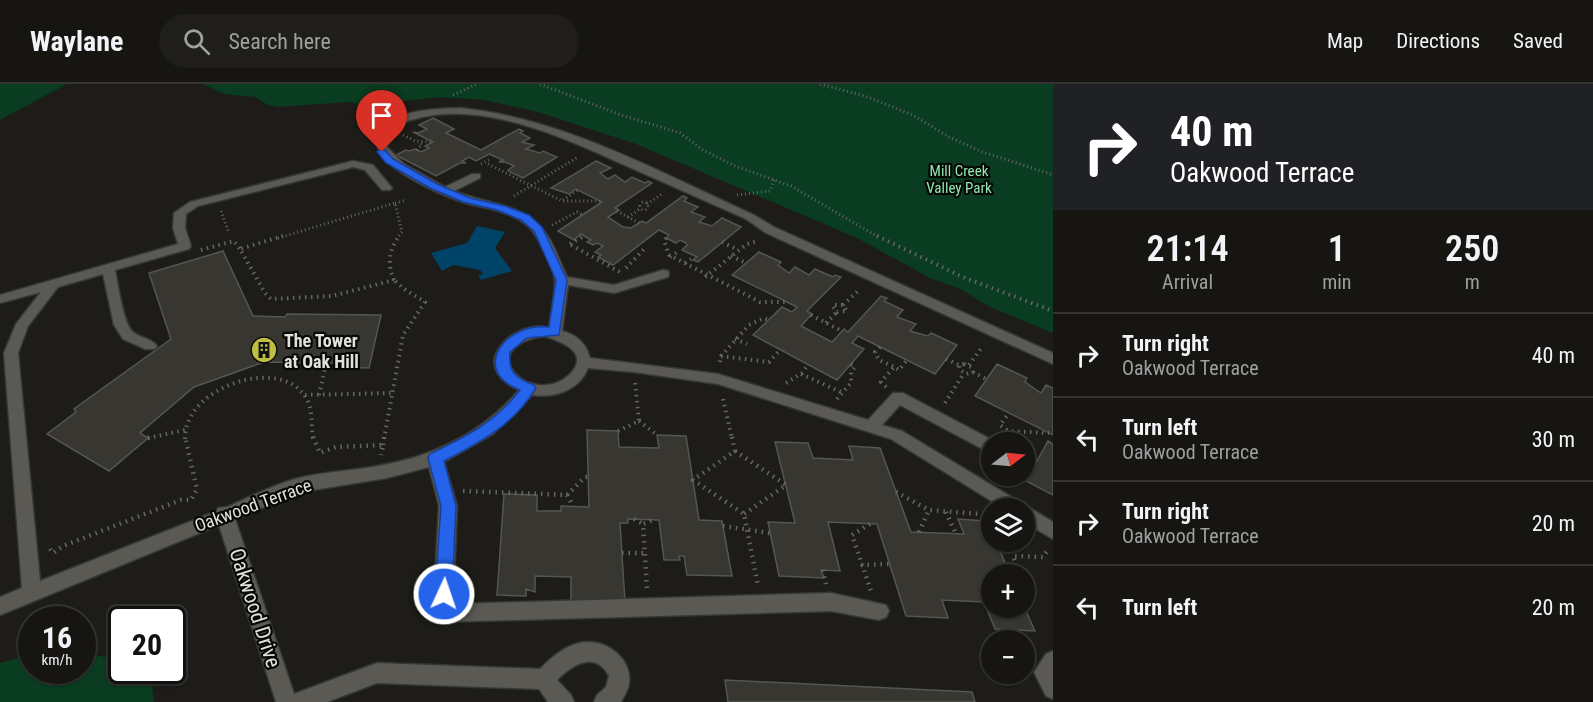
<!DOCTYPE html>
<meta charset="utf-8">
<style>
body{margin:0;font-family:"Roboto Condensed",sans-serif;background:#1f1e1b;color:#f1f3f6;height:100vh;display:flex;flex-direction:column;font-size:22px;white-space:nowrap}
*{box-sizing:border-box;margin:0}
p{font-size:20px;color:#9e9f9f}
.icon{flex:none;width:33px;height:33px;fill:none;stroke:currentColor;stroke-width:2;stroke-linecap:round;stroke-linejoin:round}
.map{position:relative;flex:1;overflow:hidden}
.details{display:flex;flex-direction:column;background:#161512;width:540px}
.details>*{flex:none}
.top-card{background:#202124;color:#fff;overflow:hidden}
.needle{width:39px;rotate:74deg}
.buttons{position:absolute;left:981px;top:348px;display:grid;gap:12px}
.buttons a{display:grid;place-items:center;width:54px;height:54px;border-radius:50%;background:#161512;box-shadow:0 2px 4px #0004,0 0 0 2px #353432;font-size:30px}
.speed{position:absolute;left:18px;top:522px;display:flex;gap:12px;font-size:30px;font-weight:700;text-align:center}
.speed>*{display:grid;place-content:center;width:78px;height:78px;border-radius:50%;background:#161512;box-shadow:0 2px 4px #0004,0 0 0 2px #353432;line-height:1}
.speed small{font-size:15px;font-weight:400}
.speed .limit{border:3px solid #111;border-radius:9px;background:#fff;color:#111}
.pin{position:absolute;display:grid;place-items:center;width:51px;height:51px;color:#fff;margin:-62px -26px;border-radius:50% 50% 50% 0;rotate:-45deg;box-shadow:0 0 6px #0007}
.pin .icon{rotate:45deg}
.me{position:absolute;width:66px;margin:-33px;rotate:3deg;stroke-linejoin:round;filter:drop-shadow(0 0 4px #0008)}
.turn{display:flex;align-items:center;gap:21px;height:126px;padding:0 18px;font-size:27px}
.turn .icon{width:78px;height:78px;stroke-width:2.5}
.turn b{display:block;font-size:42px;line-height:51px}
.eta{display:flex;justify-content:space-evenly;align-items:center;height:102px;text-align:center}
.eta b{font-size:36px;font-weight:600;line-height:42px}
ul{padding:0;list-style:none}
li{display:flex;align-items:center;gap:18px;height:84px;padding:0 18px;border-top:2px solid #353432}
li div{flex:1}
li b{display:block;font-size:22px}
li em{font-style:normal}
header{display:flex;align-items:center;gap:36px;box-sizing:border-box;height:84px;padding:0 30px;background:#161512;border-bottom:2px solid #353432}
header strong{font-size:28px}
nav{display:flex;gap:33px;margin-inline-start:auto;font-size:21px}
.search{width:420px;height:54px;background:#1f1e1b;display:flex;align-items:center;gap:15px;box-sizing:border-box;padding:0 21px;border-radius:33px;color:#9e9f9f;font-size:22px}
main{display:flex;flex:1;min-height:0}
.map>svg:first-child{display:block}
.green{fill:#093c21}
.water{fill:#004368}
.building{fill:#373631;stroke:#565550;stroke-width:1.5}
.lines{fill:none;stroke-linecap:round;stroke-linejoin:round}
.minor-casing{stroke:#373734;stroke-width:3}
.path-far2{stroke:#676662;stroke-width:3;stroke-dasharray:1 3;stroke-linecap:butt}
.path-far1{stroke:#676662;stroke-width:4;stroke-dasharray:1.5 4.5;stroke-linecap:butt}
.path{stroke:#676662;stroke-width:4.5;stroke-dasharray:1.5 5;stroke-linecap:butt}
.minor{fill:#5a5954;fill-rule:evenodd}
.route{fill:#2563eb;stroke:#184099;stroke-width:1.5}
.labels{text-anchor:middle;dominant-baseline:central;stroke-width:4.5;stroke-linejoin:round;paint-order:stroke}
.far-park-label{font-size:15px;fill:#8fe8b0;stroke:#070705}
.poi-label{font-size:18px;font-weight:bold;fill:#e2e1de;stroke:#070705;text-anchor:start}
.street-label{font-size:18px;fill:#e2e1de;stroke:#070705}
.near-street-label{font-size:21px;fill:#e2e1de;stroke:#070705}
</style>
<header>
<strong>Waylane</strong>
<div class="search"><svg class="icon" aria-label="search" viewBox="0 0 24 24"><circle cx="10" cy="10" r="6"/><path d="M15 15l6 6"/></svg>Search here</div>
<nav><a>Map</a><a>Directions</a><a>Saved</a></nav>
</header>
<main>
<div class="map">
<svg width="1053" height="618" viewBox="0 0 1053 618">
<rect width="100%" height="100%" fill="#1d1c18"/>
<path class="green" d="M0 0H67L0 36Z
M203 0H1053V249L990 223 960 205 930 194 857 154 636 60 538 28 484 16 441 13 366 21 348 18 279 23 268 21 255 13 224 10Z
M83 569 121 576 122 586 143 587 152 600 154 618H0V579L31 570 32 586H82Z"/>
<path class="water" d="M477 142 505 148 495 164 512 187 481 196 478 192 483 190 480 186 453 181 442 187 431 169 467 159Z"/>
<path class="building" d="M433 34 454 45 446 49 481 66 519 45 523 47 520 49 530 54 522 58 534 61 526 65 540 69 543 67 557 73 523 94 510 88 508 86 514 82 505 78H499L503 76 489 70 476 77 469 73 462 77 466 79H460L436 92 396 71 406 66 409 67 415 65 421 68 429 64 425 62 433 58 413 48 418 49 427 45 419 41Z
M596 77 611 84 600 89 608 95 615 91 625 98 632 93 645 99 648 97 652 99 615 124 619 126 608 133 623 143 631 144 642 137 646 139 683 112 687 114 684 117 698 123 691 128 705 133 699 138 712 142 722 134 741 143 698 178 693 176 697 173 682 166 687 161 686 159 680 156 676 159 666 154 669 151 659 146 613 181 598 173 601 171 595 168 603 162 597 159 593 161 587 158 591 156 581 150 574 156 558 147 602 118 576 105 569 110 551 104Z
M223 167 253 232 285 233 287 230 381 231 369 284 334 283 335 279 264 278 194 303 140 349 148 354 109 387 47 350 76 328 74 325 171 255 149 189Z
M759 168 781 178 778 181 789 189 795 183 809 191 815 185 833 193 835 191 841 193 807 227 812 230 801 242 832 258 844 245 848 248 881 212 887 214 884 217 903 226 897 233 916 240 910 247 928 252 931 249 957 261 935 290 858 252 852 259 864 265 837 296 753 251 782 223 792 228 797 223 732 191Z
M997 280 1027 294 1025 298 1041 309 1046 301 1053 304V351L975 312Z
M587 346 618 347 619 363 659 364 657 351 686 352 699 436 722 437 732 492 687 491 684 472H679L680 476H664L659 436 628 435V439H620L625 518 571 517V493L535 492V508L526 505V512L497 511 504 410 537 411V427H561V422L589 423Z
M1048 357 1053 360V411L1026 397Z
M775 358 808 359 813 374 853 376 849 362 880 364 911 448 964 450 958 435 986 437 992 448V458H996L1010 490H992V524L1024 523 1035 547 995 545 984 518 942 516 948 534 906 532 877 440 828 438 840 487 821 486 824 494 779 492 768 438 795 439Z
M725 596 972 608 975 618H728Z"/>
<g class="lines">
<g class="minor-casing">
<path id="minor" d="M460 24C563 34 661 89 754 131L774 143 1053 269V280L766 149 746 135C710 119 674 103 638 87 573 58 484 13 411 36 397 40 386 47 387 63L404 80 445 103 472 90H480V94L454 107C489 121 528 119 549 154 556 166 561 180 567 193L614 201 663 186 668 187 669 190 668 193 614 209 568 201 562 247C577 251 586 259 590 274L718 290 868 336 893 309H903L996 358H992V370L900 321 882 341 902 347 1053 438V455L1024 438V424H1003L891 355 718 300 634 288 588 284C579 307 554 314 532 311L493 350 444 378 457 422 453 520 831 509 886 521 889 527 886 533 879 536 831 527 443 538 436 535 433 529 439 422 429 383 387 394 301 408 235 435 294 610 377 579 540 585C551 574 563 563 579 559 603 553 633 573 629 600 628 606 624 612 621 618H594L597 611 606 603 609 592C595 566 572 581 557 596L571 611 574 618H548L539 605 377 599 327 618H276L219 441 0 531V513L22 504 4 269 16 240 41 208 0 219V211L178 160 173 144 174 129 190 118 353 77 373 81 392 104 390 106H382L365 86 353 83 198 122 186 130 185 144 191 162 189 165 115 186C118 200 123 238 132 247 139 254 151 254 157 262L155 265H145L123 255 114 241 103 190 58 203 28 242 18 269 40 497 217 427 218 424 227 423C250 413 275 400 299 394 323 388 348 387 372 383 430 374 481 351 519 306 463 281 516 234 549 244 551 229 555 213 555 198 555 186 538 153 530 144 524 138 516 133 507 130 493 124 477 123 463 118 440 111 349 73 385 41 404 25 437 25 460 24ZM544 252C561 257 592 269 569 291 531 325 470 264 544 252Z
M1053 567V615L1046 612 1034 588 1046 570Z"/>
</g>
<path class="path-far2" d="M540 0 621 31 680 49 703 66 735 82 791 102 880 154
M820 0 865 12 913 31 949 53 980 67 1053 91
M453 11 477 0
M403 51 415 57 433 58
M417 66 422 60 418 58
M481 80 491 75
M488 80 562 117H601
M737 111 770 107 774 95
M514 112 578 73
M563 116 578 106
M640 122a4 4 0 1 1 8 0a4 4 0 1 1-8 0Z
M395 119 406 116
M647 120 662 110
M221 127 229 149
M617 127 639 139
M628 133 641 124
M552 141 577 128 583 131
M278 154 395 119 402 148 397 154
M581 154 584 152"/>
<path class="path-far1" d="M283 152 240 165 265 209 271 215 332 212 394 196
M877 152 965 194 1053 227
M666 154 664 157 669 171 760 218H785
M722 158 738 166
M570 160 584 152
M571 161 620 188
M201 166 234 157 240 165
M731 172 746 179
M670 173 678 168
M685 179 691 175
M626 184 645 164
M705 193 747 160 758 157
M394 196C387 180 389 166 399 152
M835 221H843L847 227 837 228 833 223Z
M843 221 858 207
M811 231 842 247
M826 239 837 228
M735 255 747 260
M880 263 875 268 879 276 894 283
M721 272 769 278 780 266
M946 275 959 281
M720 278 721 272 749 241 764 234 768 236
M964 280 971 283 973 288 966 290 960 286 959 281Z
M969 281 983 262
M973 288 986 295
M801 290 841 308
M786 299 802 289 808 281
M886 303 881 298 894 283 899 286 907 276
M305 311 392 309
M319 311 326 279
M723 315 732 355
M837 315 851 299V288L855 283 850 280
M945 319 964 289
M639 337 657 351
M1007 346 1000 341 1009 329
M618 347 639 337 635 298
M1006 347 1049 349
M148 354 185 346
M185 355C184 302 282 271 306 314 313 325 311 341 313 355
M384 355 403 251 425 218 404 205 394 196"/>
<path class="path" d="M313 353 320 369 336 363 383 361 381 371
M732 353 735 367 693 396 744 430 758 502
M148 354 152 353
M383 361 384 353
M735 367 786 401 744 430
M1024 382 1030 372 1037 376
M463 407 567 411 573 422
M896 408 929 426 979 430 992 436
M567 411 585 393H588
M946 428 956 450
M634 435 643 440
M870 440 852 451 871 507
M723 442 770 449
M919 448 929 426
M50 465 53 469 63 462 181 416H191L197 405 185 353
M622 469H645
M861 481 889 480
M1008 485H1018L1013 472 1043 473 1049 464
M823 486 826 500
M647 504 643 440 653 436"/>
<use href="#minor" class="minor"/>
</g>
<path class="route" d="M378 66H385L393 75 437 100 470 114 505 122 529 131 542 143 567 196 559 251 527 254 510 268C508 288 515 294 534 301L536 304C514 341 480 358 444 377L456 422 452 510 450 516 444 518 438 516 435 510 441 422 428 374 430 370C465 353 496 338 520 306 470 287 504 238 549 243L556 196 534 147 521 136 497 126 463 118 430 104 386 79 377 68Z"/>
<defs>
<g id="building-disc" transform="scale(1.35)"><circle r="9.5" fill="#bebf42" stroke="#070705"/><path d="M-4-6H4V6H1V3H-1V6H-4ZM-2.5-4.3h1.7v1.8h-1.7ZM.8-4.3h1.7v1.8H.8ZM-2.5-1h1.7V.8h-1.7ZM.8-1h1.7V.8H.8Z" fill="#111"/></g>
</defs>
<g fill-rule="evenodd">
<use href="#building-disc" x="264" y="266"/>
</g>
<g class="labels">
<g class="far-park-label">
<text x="959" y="87">Mill Creek<tspan x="959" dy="17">Valley Park</tspan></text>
</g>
<g class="poi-label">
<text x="284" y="256">The Tower<tspan x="284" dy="21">at Oak Hill</tspan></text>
</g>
<g class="street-label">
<text transform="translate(253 421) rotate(-20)">Oakwood Terrace</text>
</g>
<g class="near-street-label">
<text transform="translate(255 524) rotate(72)">Oakwood Drive</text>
</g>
</g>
</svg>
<div class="buttons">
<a><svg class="needle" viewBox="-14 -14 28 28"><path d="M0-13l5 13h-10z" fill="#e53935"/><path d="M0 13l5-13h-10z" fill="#9e9f9f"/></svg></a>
<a><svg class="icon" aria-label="layers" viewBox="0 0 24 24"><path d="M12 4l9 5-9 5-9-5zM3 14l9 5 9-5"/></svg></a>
<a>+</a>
<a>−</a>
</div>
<div class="speed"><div>16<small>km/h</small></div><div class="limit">20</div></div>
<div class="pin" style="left:382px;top:68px;background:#d93025"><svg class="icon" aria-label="arrive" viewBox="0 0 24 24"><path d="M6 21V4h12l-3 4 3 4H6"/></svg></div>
<svg class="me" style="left:444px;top:510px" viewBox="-20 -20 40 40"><circle r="17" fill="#2563eb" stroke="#fff" stroke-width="3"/><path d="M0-11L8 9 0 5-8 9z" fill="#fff"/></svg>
</div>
<section class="details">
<div class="top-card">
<div class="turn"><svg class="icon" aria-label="right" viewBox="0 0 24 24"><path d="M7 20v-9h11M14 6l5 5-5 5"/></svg><div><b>40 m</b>Oakwood Terrace</div></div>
</div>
<div class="eta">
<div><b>21:14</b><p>Arrival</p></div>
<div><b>1</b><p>min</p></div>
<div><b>250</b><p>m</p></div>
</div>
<ul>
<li><svg class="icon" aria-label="right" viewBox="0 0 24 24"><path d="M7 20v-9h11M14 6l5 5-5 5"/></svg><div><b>Turn right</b><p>Oakwood Terrace</p></div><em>40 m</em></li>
<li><svg class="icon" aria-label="left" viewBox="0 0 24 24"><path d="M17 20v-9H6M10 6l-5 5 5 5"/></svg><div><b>Turn left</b><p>Oakwood Terrace</p></div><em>30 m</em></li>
<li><svg class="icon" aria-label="right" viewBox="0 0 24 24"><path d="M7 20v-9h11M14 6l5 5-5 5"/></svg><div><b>Turn right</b><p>Oakwood Terrace</p></div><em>20 m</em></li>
<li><svg class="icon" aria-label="left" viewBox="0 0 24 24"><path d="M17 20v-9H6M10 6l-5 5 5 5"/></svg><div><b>Turn left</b></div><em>20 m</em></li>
</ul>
</section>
</main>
